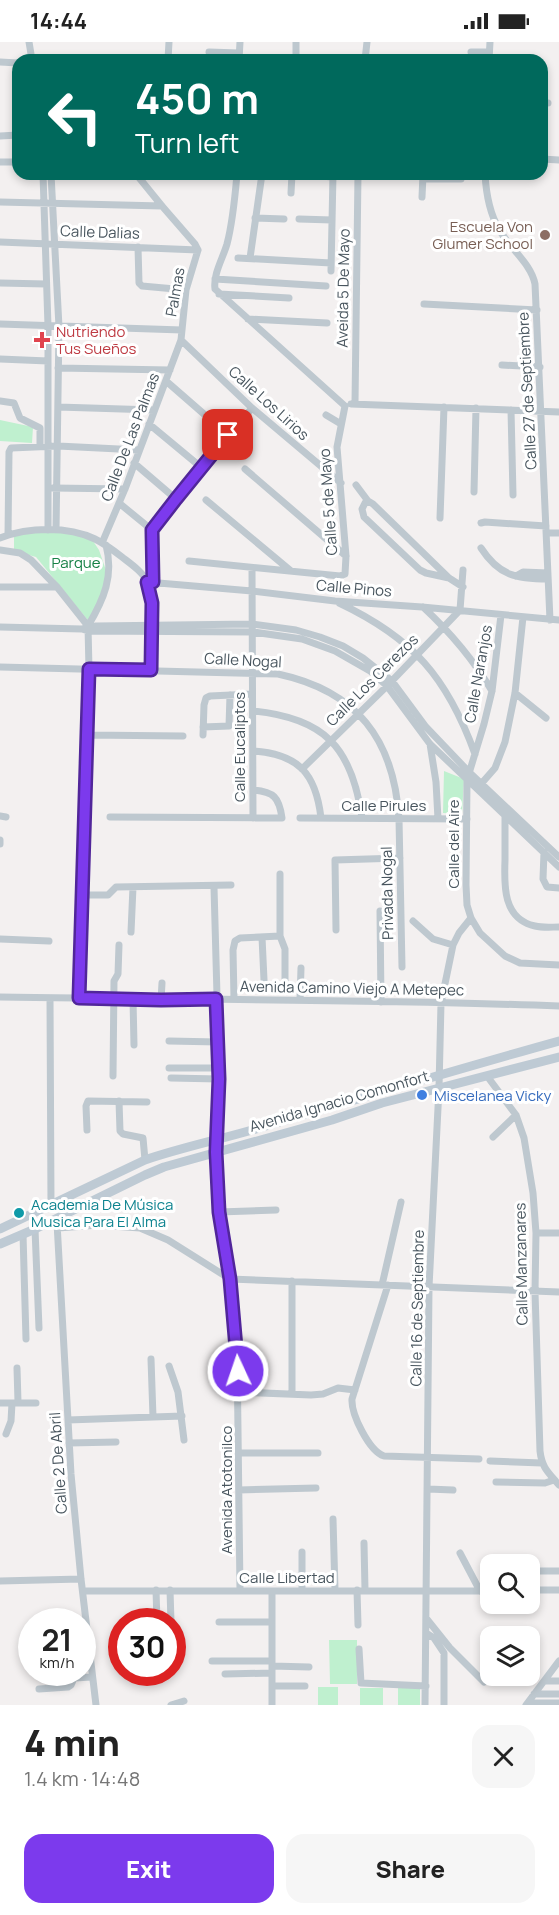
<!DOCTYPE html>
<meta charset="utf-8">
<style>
body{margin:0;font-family:Manrope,sans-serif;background:#f6f6f6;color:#222;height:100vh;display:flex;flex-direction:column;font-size:22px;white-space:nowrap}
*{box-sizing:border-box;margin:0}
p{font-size:20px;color:#767676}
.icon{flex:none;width:33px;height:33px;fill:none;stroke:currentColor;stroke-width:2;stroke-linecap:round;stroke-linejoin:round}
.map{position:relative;height:1663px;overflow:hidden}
.side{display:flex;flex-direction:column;background:#fff;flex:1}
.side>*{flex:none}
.top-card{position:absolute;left:12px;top:12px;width:536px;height:126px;border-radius:18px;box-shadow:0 3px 9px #0003;background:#00695c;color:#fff;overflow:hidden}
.tools{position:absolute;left:480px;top:1512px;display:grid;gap:12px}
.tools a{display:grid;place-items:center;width:60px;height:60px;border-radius:12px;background:#fff;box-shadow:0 3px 9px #0003;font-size:30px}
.speed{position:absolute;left:18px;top:1566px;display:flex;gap:12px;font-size:30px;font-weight:700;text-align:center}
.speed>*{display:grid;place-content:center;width:78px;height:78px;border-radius:50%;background:#fff;box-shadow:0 3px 9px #0003;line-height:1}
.speed small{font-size:15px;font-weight:400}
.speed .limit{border:9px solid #d22;background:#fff;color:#111}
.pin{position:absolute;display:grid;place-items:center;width:51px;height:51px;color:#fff;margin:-26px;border-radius:12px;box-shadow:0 3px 9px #0006}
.me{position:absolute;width:66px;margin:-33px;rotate:357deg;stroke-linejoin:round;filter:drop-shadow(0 0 4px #0008)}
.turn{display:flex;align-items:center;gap:21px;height:126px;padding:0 24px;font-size:27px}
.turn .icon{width:78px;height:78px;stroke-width:2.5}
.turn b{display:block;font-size:42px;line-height:51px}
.round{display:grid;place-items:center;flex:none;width:63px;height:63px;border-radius:18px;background:#f6f6f6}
.overview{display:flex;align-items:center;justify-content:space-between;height:102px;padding:0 24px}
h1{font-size:36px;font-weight:800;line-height:45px}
.primary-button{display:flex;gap:12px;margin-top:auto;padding:12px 24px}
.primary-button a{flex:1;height:69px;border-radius:18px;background:#7c3aed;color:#fff;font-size:24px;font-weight:800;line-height:69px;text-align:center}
.primary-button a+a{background:#f6f6f6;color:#222}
.status{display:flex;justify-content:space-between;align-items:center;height:42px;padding:0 30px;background:#fff;direction:ltr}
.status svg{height:16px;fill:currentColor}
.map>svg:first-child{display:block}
.green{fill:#bff0cf}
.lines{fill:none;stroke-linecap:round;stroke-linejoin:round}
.street{stroke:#bec8cf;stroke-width:7}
.secondary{stroke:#becad4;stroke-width:9}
.route-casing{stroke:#51269a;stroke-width:15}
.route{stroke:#7c3aed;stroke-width:10}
.education-dot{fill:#8d6e63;stroke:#fff;stroke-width:2}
.health-dot{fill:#e0444e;stroke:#fff;stroke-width:2}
.shop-dot{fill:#3f7fe0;stroke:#fff;stroke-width:2}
.culture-dot{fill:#0f9aa8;stroke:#fff;stroke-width:2}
.labels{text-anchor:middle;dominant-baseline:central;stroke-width:6;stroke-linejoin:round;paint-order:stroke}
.education-label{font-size:15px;fill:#785e54;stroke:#fff;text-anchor:end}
.street-label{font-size:15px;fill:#48555e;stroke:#fff}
.health-label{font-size:15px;fill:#be3a42;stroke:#fff;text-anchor:start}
.park-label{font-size:15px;fill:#178146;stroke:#fff}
.shop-label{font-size:15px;fill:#366cbe;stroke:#fff;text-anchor:start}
.culture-label{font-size:15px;fill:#0d838f;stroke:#fff;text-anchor:start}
</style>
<div class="status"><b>14:44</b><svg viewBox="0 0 49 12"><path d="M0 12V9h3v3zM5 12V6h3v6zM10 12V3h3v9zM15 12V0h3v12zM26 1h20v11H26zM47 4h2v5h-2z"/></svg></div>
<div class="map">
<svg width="559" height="1663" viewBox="0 0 559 1663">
<rect width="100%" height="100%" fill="#f3f0f0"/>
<path class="green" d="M0 378 33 385 32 401 0 399Z
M57 488 91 496 99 508 109 537 91 582 36 515 14 509V492Z
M444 729 464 737 462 772 443 771Z
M329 1598H357V1642H330Z
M318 1645H338V1663H318Z
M360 1646H383V1663H360Z
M398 1646H420V1663H398Z"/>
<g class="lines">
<path class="street" d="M29 0 32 18
M209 10 239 11
M471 10H489
M168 18 169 0
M239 18 240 0
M296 18V0
M365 18 367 0
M489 18 490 0
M0 20 18 21
M542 61H548
M0 94 18 93
M542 117 559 118
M0 120H18
M43 132 48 284V488
M51 132 59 285 56 488
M136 132 162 164 195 202 198 208
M237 132C235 155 233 179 227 202 223 216 213 232 215 247L345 364
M294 132 333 135
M485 132C486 150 490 172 499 187 509 206 531 221 535 242L550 578
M423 137H461
M291 151 292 132
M422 155 423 133
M0 160 162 164
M255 176 284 177
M299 177 332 178
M0 200 198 208
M138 205 139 241 142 244 186 248
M238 216 331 221
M250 216 262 132
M331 229 333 132
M215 237 326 244
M0 241 46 242
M219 252 289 256
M424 262 537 268
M248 277 327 281
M0 282 182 288
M181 298 252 366 341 441
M0 317 48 319
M502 323 540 325
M58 326 170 328
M166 339 228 393
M0 359 14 361 20 376 40 386V404
M355 361 358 132
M351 362 559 370
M58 365 154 368
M511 368 513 453
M326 373 341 382
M149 382 202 426
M134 421 176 457
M245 427 346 514
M356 443 368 459
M53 446 125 447
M474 450 476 366
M206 458 291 529
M119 461 152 488
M440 476 444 365
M481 481 485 480 546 484
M547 491H559
M8 493 9 410 11 406 58 404 139 408
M0 496C28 485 68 484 95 497 105 502 113 508 122 515 131 522 143 530 148 541 156 559 151 607 151 628
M102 501 125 447 181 298 186 248 198 208
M481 506C499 534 517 537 548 537
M0 508 20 511 31 518 57 545 88 584 89 628 79 956
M189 519 340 534 345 532 346 514 337 405 345 364
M252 526 253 776
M516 534 523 530 548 531
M449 536 426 531 420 528 364 475 362 467 365 461 368 459 373 462 449 536 463 545
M147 540 252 549 335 559 422 565 559 578
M153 540 152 488 176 457 252 366
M0 545H57
M339 561C413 596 447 635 475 712
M423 565C450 590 473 617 492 649
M501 573 492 649 484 682 467 738 466 843 467 863 471 876 480 891 505 914 520 921 559 923
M88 584C104 557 114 534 106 503
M0 585 82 587 88 589 253 590 302 597 335 609 370 629 387 644 430 702 559 825
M82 587 96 584 252 582 296 588 320 595 343 604 363 616 392 639 426 685 469 730 559 815
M0 625 278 632C357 649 394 697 399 777L402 925
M515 651 546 676
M253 669C324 676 352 705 362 776
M203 685 229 684 230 653
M87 693 183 694
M203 693 204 663 206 656 210 654 252 652
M430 702 436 740 438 777
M253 709C299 712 316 732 321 776
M302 727 387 644 460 568 463 528
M481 742 495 726 505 700 515 651 523 575
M0 774 6 775
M110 775 282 776C279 755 274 750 253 748
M505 775C505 789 505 803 505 818 504 844 503 877 535 884 543 886 551 885 559 885
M300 776 467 777
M0 802V798
M544 810 543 837 547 845 559 846
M280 832V894L285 907V940
M214 845 219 1026 216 1109 219 1170 230 1237 237 1308 240 1549
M82 853H108L116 845 231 843
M380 869 381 960
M413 879 433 897 453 903
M336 888 335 818 400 816
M131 890 133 845
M262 895 264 938
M0 897 49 899
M0 955C186 958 373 957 559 964
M50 956 51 1163
M133 957 134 1003
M234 957 233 908 235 899 240 896 280 894
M161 958 162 941
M300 958 301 926
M169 999 218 1000
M169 1026H219
M113 1034 114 939 118 932 119 903
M487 1034 516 1073 524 1096 533 1151 536 1191 535 1250 540 1409C542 1426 548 1430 559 1443
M171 1036 219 1037
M119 1059 120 1089 123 1092 143 1096 145 1118
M87 1088 86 1064 88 1059 147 1060
M493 1095 516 1073
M219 1170 276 1168
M57 1181 71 1432 81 1537 96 1663
M58 1186 98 1183 140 1186 168 1198 230 1237 559 1250
M35 1187 39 1286
M536 1191H559
M23 1192 26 1297
M292 1239V1351
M382 1243 401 1160
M388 1243 352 1357C351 1372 369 1409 384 1414L479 1417
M151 1317 153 1375
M169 1324 178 1350 184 1398
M17 1326 18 1360
M239 1350 311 1353 323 1352 338 1346 355 1348
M0 1361H36
M68 1378 182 1374
M6 1392 11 1379 12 1361
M69 1401 116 1400
M239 1411H318
M490 1419 542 1421
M496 1440 545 1441 554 1438
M428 1447 453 1448
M239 1448 316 1446
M333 1477 335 1548
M364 1501 365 1548
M302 1510V1549
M460 1511 480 1549
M531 1529H559
M0 1539 81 1537
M156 1548 157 1580
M170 1548 171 1580
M357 1548 358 1583
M530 1548H559
M83 1549H490
M272 1549V1663
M426 1576 450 1606 484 1640
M219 1580H272
M426 1591 434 1596 444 1611V1663
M359 1607 361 1641 426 1644
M212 1619H272
M272 1624 309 1625
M225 1632 272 1631
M545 1639H559
M272 1644H305
M39 1647 68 1645 71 1643 74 1636 92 1635
M534 1652H559
M528 1661H559
M171 1663 184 1659
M425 1663 429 1245 439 1046 441 961 453 903 459 891 471 876
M526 1663 559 1619"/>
<path class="secondary" d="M0 1187 145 1118C186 1104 228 1096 269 1083 365 1055 462 1026 559 999
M0 1202 35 1187 145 1133 164 1125 332 1078 382 1061 559 1015"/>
</g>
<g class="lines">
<g class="route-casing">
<path id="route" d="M228 393 176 457 152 488 153 540H147L152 561 151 628 89 627 79 956 161 958 216 957 219 1037 216 1110 219 1170 230 1237 238 1329"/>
</g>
<use href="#route" class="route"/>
</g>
<circle class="education-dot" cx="545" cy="193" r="6"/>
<path class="health-dot" d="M39 289h6v6h6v6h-6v6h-6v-6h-6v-6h6z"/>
<circle class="shop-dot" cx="422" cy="1053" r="6"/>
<circle class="culture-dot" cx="19" cy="1171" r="6"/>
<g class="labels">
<g class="education-label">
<text x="533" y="184">Escuela Von<tspan x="533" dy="17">Glumer School</tspan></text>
</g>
<g class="street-label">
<text transform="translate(100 190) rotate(2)">Calle Dalias</text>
<text transform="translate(343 246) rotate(-89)">Aveida 5 De Mayo</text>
<text transform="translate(175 250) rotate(-80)">Palmas</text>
<text transform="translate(527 349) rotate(-93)">Calle 27 de Septiembre</text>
<text transform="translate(269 361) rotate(42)">Calle Los Lirios</text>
<text transform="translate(130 395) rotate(-69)">Calle De Las Palmas</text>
<text transform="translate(328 460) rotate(-94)">Calle 5 de Mayo</text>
<text transform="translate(354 546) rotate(5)">Calle Pinos</text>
<text transform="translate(243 618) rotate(3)">Calle Nogal</text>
<text transform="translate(478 632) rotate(-80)">Calle Naranjos</text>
<text transform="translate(372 638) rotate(-45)">Calle Los Cerezos</text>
<text transform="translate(239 705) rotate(-90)">Calle Eucaliptos</text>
<text x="384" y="763">Calle Pirules</text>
<text transform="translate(453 802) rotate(-90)">Calle del Aire</text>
<text transform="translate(387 851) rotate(-91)">Privada Nogal</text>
<text transform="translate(352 946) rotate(1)">Avenida Camino Viejo A Metepec</text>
<text transform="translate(339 1059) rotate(-16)">Avenida Ignacio Comonfort</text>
<text transform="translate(521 1222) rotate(-91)">Calle Manzanares</text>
<text transform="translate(417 1266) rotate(-89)">Calle 16 de Septiembre</text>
<text transform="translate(58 1421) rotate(-94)">Calle 2 De Abril</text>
<text transform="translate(226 1448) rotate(-90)">Avenida Atotonilco</text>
<text x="287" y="1535">Calle Libertad</text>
</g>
<g class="health-label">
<text x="56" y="289">Nutriendo<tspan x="56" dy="17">Tus Sueños</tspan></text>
</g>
<g class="park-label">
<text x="76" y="520">Parque</text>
</g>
<g class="shop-label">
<text x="434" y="1053">Miscelanea Vicky</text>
</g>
<g class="culture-label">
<text x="31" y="1162">Academia De Música<tspan x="31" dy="17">Musica Para El Alma</tspan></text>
</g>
</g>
</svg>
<div class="tools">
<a><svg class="icon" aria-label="search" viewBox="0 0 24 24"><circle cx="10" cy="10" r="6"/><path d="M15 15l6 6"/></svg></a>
<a><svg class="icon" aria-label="layers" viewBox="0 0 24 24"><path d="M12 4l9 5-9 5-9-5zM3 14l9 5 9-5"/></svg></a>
</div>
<div class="speed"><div>21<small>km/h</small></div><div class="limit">30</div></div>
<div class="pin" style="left:228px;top:393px;background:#d93025"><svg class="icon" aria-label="arrive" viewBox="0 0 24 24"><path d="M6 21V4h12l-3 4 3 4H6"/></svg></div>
<svg class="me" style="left:238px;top:1329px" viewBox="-20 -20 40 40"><circle r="17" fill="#7c3aed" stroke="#fff" stroke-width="3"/><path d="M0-11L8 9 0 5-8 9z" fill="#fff"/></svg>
<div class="top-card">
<div class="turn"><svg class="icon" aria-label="left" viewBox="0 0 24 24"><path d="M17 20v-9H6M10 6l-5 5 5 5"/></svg><div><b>450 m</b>Turn left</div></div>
</div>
</div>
<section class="side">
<div class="overview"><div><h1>4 min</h1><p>1.4 km · 14:48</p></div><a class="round"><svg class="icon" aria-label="close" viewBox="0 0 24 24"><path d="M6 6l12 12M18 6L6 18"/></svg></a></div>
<div class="primary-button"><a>Exit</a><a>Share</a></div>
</section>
